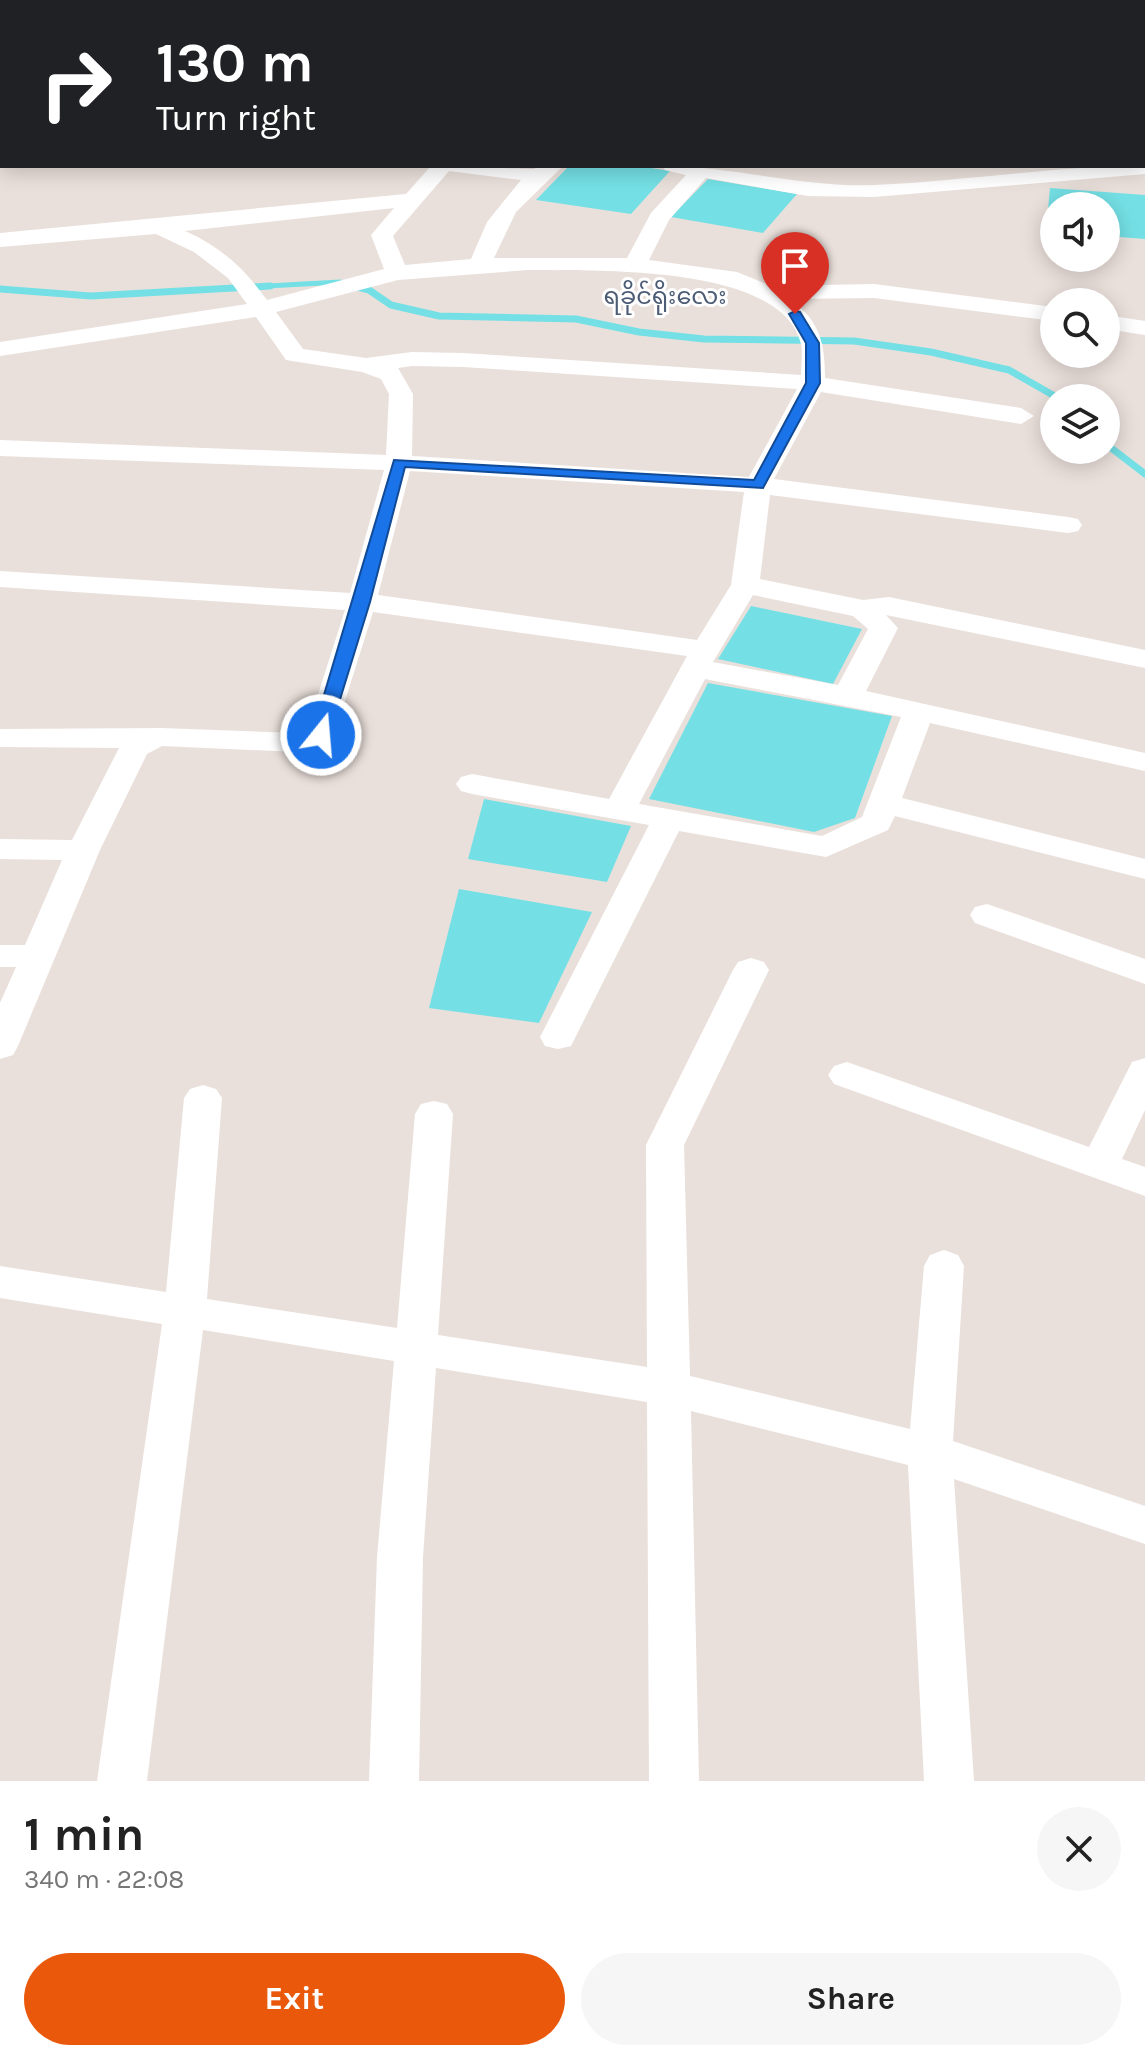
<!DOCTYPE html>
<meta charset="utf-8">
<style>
body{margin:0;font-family:Karla,"Noto Sans Myanmar",sans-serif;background:#f6f6f6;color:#222;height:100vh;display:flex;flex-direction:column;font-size:30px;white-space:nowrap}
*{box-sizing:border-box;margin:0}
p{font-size:26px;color:#767676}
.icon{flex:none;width:44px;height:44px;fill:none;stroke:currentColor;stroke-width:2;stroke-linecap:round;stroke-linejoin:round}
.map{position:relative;height:1781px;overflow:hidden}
.details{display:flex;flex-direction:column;background:#fff;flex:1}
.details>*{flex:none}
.banner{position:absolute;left:0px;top:0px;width:1146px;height:168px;box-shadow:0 4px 20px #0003;background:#202124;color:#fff;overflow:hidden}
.tools{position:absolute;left:1040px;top:192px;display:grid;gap:16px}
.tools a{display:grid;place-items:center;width:80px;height:80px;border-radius:50%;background:#fff;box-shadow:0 4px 20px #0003;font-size:40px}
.pin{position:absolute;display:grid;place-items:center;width:68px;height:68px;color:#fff;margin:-82px -34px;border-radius:50% 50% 50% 0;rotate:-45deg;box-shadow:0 0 8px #0007}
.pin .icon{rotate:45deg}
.me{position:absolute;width:88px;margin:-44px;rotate:17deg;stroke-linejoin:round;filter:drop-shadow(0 0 6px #0008)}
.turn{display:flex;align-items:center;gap:28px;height:168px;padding:0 24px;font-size:36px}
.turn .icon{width:104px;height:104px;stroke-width:2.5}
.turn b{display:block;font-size:56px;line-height:68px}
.round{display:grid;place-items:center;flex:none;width:84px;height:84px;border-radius:42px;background:#f6f6f6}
.head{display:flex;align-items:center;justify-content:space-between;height:136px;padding:0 24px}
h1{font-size:48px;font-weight:700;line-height:60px}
.primary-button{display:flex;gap:16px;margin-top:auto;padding:16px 24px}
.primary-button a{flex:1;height:92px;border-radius:48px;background:#ea580c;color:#fff;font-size:32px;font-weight:700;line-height:92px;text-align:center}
.primary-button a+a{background:#f6f6f6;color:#222}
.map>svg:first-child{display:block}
.water{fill:#74e0e5}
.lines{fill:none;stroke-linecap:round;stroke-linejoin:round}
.stream-far1{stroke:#74e0e5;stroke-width:5}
.stream{stroke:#74e0e5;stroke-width:7}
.street{fill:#fff;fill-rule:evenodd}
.route{fill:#1a73e8;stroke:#114b97;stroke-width:2}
.labels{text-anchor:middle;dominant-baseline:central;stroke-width:6;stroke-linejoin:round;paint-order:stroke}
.far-quarter-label{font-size:24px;fill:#4c5c75;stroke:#fff}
</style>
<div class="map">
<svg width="1145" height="1781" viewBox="0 0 1145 1781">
<rect width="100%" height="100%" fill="#eae0db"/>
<path class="water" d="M569 166H638L670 171 631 214 536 200Z
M708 179 797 194 763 233 671 217Z
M1050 188 1145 195V239L1106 236V206H1054V232L1046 231Z
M751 606 862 629 833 684 718 659Z
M708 683 892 716 855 818 814 832 649 799Z
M484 799 631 826 607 882 468 859Z
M459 889 592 912 539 1023 429 1008Z"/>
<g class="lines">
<path class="stream-far1" d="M234 288 340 282 362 288"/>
<path class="stream" d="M354 286 369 290 391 305 439 316 576 319 639 332 704 339 854 341 931 352 1009 370 1058 398
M0 289 91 296 270 286
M1106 444 1145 474"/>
<path class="street" d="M662 0H677L679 2H660Z
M0 85H2V97H0Z
M1144 114H1145V126H1144Z
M0 135H2V147H0Z
M1145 162V174L874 197 808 196 706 178 669 220 649 260 737 272 771 286 874 284 1054 307V321L874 298 790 299C820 321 825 343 825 378L1021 408 1034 416 1021 424 821 392 774 479 1068 517 1078 519 1082 525 1078 531 1068 533 770 495 760 579 863 600 889 597 1145 650V668L886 615 898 628 866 691 1145 753V771L930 723 902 798 1145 859V879L895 816 888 830 826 857 679 831 571 1046 558 1049 545 1046 540 1037 649 825 472 794 461 791 456 784 461 777 472 774 609 799 687 656 373 612 332 742 298 752 162 746 147 754 100 850 18 1046 13 1055 0 1059V1003L16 967H0V945H25L62 860 0 859V839L72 840 119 748 0 747V729L162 728 295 733 307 729 345 610 0 587V571L350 593 384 470 0 456V440L386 455 389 394 381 379 362 372 286 360 256 317 0 356V342L247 304 228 278 194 252 156 234 0 247V233L406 194 431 166 534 169 539 166H563L516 212 494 258H627L651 213 686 175 665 170 662 166C734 166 803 188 875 185 965 181 1054 166 1144 166ZM449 171 521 180 487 222 471 259 405 265 393 236ZM394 208 371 235 384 269 267 300C244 268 221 247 185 231ZM528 270C592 271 782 263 801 344 803 353 801 365 801 375L463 353 412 352 366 358 303 349 276 312 398 280ZM412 366 463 367 797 389 749 477 412 456 413 394 398 368ZM410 471 744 492 731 585 697 640 378 595ZM753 595 853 616 868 629 838 685 713 662ZM705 679 901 717 862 817 822 836 639 804Z
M1106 315 1145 321V335L1106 329Z
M987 904 1145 959V984L975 923 970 915 975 907Z
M751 958 764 962 769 970 684 1145 690 1376 910 1429 924 1266 930 1255 944 1250 958 1255 964 1266 953 1441 1145 1506V1544L954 1479 974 1781H924L908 1465 691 1411 699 1781H649L647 1402 436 1368 423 1557 419 1781H369L377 1557 394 1361 203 1330 147 1781H97L162 1324 0 1298V1266L166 1292 184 1098 190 1089 203 1085 216 1089 222 1098 207 1299 397 1328 415 1114 421 1104 434 1101 447 1104 453 1114 438 1335 647 1367 646 1145 733 970 738 962Z
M1145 1058V1110L1122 1159 1145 1167V1196L834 1084 828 1075 834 1066 847 1062 1089 1147 1132 1062Z"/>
</g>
<path class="route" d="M795 311 800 312 819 343 820 383 763 488 405 467 370 602 329 735 326 739H315L312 735 394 460 754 480 806 383V343L789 314Z"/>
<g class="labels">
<g class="far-quarter-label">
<text x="665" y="296">ရခိုင်ရိုးလေး</text>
</g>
</g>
</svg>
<div class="tools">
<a><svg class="icon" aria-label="sound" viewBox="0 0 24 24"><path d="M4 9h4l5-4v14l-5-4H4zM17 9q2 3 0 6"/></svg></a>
<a><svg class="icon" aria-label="search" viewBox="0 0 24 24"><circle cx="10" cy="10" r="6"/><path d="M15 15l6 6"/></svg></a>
<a><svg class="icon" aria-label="layers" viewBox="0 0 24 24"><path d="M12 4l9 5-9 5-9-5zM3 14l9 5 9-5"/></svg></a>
</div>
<div class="pin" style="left:795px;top:314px;background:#d93025"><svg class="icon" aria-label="arrive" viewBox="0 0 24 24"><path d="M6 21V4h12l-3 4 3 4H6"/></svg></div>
<svg class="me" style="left:321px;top:735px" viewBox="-20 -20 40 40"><circle r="17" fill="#1a73e8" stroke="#fff" stroke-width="3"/><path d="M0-11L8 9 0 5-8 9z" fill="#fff"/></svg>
<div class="banner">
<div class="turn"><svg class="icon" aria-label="right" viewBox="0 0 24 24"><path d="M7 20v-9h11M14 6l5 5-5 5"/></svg><div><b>130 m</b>Turn right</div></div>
</div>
</div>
<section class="details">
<div class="head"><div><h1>1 min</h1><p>340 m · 22:08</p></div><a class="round"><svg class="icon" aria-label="close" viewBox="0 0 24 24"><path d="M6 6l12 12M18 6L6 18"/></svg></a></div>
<div class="primary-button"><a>Exit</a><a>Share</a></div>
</section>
